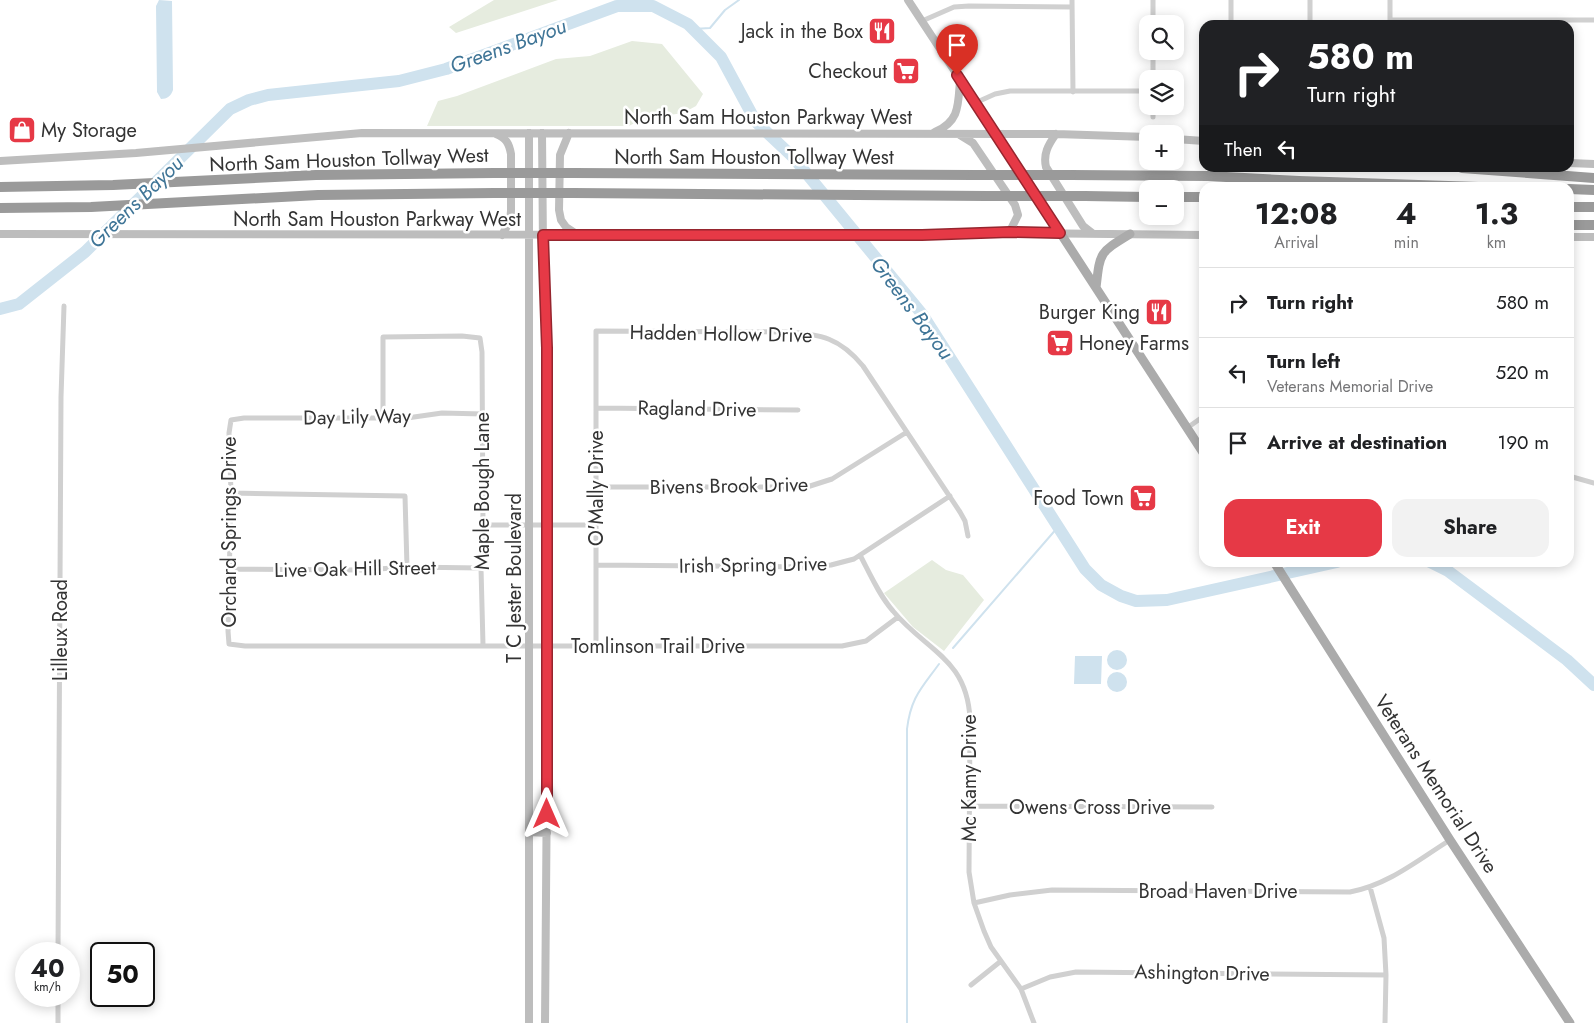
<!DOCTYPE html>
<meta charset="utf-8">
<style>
body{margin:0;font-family:Jost,sans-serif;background:#f2f2f2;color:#202124;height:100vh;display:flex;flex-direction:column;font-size:19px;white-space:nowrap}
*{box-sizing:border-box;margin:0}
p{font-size:16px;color:#757577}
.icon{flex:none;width:28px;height:28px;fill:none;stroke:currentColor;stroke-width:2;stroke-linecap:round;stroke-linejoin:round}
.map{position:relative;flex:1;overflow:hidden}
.side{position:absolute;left:1199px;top:182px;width:375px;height:385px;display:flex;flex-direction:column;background:#fff;border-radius:15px;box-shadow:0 2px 12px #0003}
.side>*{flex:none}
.hud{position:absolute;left:1199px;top:20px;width:375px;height:152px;border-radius:15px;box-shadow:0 2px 12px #0003;background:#202124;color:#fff;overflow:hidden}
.tools{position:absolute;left:1139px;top:15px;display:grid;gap:10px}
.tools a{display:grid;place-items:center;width:45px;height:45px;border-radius:10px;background:#fff;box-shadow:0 2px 12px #0003;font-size:25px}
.speed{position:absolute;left:15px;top:942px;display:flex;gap:10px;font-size:25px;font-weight:700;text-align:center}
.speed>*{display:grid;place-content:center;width:65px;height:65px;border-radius:50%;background:#fff;box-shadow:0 2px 12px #0003;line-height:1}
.speed small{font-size:12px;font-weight:400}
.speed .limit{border:2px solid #111;border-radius:8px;background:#fff;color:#111}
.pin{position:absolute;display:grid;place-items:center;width:42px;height:42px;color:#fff;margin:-51px -21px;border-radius:50% 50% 50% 0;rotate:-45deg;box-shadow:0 0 5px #0007}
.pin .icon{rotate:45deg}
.me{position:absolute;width:55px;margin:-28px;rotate:0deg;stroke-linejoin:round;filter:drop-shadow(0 0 4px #0008)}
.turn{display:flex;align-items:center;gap:18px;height:105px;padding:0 25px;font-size:22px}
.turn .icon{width:65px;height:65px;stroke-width:2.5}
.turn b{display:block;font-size:35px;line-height:42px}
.then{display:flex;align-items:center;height:48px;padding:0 25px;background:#0003;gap:10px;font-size:19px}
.eta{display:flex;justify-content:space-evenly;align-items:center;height:85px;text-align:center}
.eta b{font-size:30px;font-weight:700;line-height:35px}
.cta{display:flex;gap:10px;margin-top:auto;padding:10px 25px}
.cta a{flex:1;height:58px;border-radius:15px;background:#e63946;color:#fff;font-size:20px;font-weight:700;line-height:58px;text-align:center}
.cta a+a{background:#f2f2f2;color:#202124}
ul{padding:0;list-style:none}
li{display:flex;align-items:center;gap:15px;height:70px;padding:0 25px;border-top:1px solid #e0e0e0}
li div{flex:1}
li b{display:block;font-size:19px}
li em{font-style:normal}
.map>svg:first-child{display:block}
.green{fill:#e6ecdf}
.water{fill:#cfe2ee}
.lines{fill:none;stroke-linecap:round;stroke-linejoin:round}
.stream{stroke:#cfe2ee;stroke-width:2}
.river{stroke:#cfe2ee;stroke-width:12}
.minor{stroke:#d0d0d0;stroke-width:5}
.secondary{stroke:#bdbdbd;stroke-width:8}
.primary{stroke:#ababab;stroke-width:9}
.motorway{stroke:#9a9a9a;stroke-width:10}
.motorway-bridge{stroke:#9a9a9a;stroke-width:10}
.route-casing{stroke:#96252e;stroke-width:12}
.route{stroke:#e63946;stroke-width:9}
.labels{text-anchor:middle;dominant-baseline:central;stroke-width:5;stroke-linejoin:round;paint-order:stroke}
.poi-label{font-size:20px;fill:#333;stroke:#fff;text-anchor:end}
.street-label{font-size:20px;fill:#333;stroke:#fff}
.water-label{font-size:21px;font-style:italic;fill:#3f7597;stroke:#fff}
</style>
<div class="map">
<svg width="1594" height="1023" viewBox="0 0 1594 1023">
<rect width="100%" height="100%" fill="#fff"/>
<path class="green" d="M494 0H558L456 33 449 27Z
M632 41 662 44 703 94 696 106 683 113 642 119 629 126H427L438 101 457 96 556 59 590 56Z
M932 560 946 570 963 575 984 600 944 651 913 627 884 593Z"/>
<path class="water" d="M159 0 172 1 173 90C171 96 167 99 161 99L157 92 156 6Z
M1107 660a10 10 0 1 1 20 0a10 10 0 1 1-20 0Z
M1075 656H1102L1101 684H1074Z
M1107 682a10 10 0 1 1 20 0a10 10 0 1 1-20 0Z"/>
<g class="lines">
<path class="stream" d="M693 29 710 28 725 10 739 0
M953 648 1058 527
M907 1023V729C911 697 921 689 939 664"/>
<path class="river" d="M0 309 19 304 85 252 230 109 249 100 268 95 399 81 446 69 617 6H653L688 24 721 57 756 122 793 157 922 314 1085 569 1101 585 1121 596 1136 601 1167 600 1337 562
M1430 562 1448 571 1567 660 1594 685"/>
<path class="minor" d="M1072 0 1073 92
M1153 0V24
M1231 0V25
M1310 0V25
M1390 0V25
M1390 20H1594
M922 21 954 7 969 6 1072 7
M1153 51V79
M975 103 995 94 1010 91H1148
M1153 106V117
M596 408 798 410
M483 414 442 413 407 418H244L231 420 229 433 231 493 228 631 229 644 245 646H842L866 641 898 617
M383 418V337L462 336 480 338 482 352 483 525 481 568 483 645
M1187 428 1204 416
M1569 476 1594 483
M596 487H807L832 479 907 432
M231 493 405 496 407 567
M483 525H596
M860 555C870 574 879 595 893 611 926 651 967 658 970 719L969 872 974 903 984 931 991 947 1021 989 1034 1023
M596 565 810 567 831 565 854 559 950 496
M229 569 364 570 407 567 481 568
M596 645V331L786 332C821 334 840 338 863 366L960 512 965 521 968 536
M969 806 1212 807
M1370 887 1384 938 1386 975 1385 1023
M974 903 1010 895 1052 890 1350 892C1388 885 1418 860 1450 840
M58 954 61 397 64 306
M971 985 1001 961
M1021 989 1050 977 1076 972 1386 975
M58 1023V996"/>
<path class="secondary" d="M908 0 996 134
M935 132C960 121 958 105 960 80
M542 133 543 248 547 348V411L548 645 545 1023
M569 133 560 155 559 210 561 220 566 227 578 235
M496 134C506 138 509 143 511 154V211L510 221 502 235
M1056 134C1048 145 1043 154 1046 167L1083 226 1092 233
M960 135 973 143 1015 205 1018 215 1009 233
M1175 139 1204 141
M0 161 136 153 362 133 1056 134 1148 137
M1569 163 1594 164
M0 234 921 235 1009 233 1204 235
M1569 237H1594
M529 832 547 833
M529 1023V133"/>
<path class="primary" d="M996 134 1204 454
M1096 288C1100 252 1099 253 1130 234
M1274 562 1450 840 1570 1023"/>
<path class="motorway" d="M1462 168 1594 178
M574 173 973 175
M1071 175 1208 176 1299 181 1508 188
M0 187 113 185 316 175 494 173
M1569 189 1594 190
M573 193 986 196
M1085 196 1148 197
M1175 197H1204
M1569 207H1594
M0 208 91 207 318 195 494 193
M1569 225H1594"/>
<path class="motorway-bridge" d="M494 173H574
M973 175H1071
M494 193H573
M986 196H1085"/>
</g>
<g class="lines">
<g class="route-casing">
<path id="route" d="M547 814V348L543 235H922L1010 232 1060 233 957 75"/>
</g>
<use href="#route" class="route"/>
</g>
<defs>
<g id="restaurant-square" transform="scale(1.4375)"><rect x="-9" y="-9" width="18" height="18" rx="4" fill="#e63946" stroke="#fff"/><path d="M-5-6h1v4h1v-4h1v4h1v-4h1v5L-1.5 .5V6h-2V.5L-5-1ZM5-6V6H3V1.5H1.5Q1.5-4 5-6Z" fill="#fff"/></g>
<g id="supermarket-square" transform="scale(1.4375)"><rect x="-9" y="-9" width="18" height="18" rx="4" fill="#e63946" stroke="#fff"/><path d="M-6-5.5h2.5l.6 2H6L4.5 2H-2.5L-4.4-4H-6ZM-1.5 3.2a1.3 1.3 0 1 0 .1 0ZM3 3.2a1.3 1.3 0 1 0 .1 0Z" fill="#fff"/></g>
<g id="shop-square" transform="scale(1.4375)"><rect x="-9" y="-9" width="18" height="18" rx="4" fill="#e63946" stroke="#fff"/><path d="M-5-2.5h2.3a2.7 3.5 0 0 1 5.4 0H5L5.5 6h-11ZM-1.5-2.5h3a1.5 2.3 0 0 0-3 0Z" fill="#fff"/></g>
</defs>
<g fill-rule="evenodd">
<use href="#restaurant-square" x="882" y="31"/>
<use href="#supermarket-square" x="906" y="71"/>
<use href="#shop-square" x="22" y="130"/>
<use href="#restaurant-square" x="1159" y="312"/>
<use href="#supermarket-square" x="1060" y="343"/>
<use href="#supermarket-square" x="1143" y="498"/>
</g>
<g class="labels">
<g class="poi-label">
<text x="863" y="31">Jack in the Box</text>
<text x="887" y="71">Checkout</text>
<text x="41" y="130" text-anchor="start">My Storage</text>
<text x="1140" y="312">Burger King</text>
<text x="1079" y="343" text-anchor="start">Honey Farms</text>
<text x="1124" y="498">Food Town</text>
</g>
<g class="street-label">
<text x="768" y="117">North Sam Houston Parkway West</text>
<text x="754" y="157">North Sam Houston Tollway West</text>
<text transform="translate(349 160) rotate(-2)">North Sam Houston Tollway West</text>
<text x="377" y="219">North Sam Houston Parkway West</text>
<text transform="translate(721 334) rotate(1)">Hadden Hollow Drive</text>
<text transform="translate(697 409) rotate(1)">Ragland Drive</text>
<text transform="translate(357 417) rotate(-1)">Day Lily Way</text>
<text transform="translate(729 486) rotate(-1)">Bivens Brook Drive</text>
<text transform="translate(596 488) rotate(-90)">O'Mally Drive</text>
<text transform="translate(482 491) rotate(-90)">Maple Bough Lane</text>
<text transform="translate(229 532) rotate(-90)">Orchard Springs Drive</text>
<text transform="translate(753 565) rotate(-1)">Irish Spring Drive</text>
<text transform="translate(355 569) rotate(-1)">Live Oak Hill Street</text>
<text transform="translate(514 578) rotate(-90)">T C Jester Boulevard</text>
<text transform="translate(60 630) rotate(-90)">Lilleux Road</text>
<text x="658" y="646">Tomlinson Trail Drive</text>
<text transform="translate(969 778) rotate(-90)">Mc Kamy Drive</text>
<text transform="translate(1436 784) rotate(57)">Veterans Memorial Drive</text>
<text x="1090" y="807">Owens Cross Drive</text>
<text x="1218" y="891">Broad Haven Drive</text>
<text transform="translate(1202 973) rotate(1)">Ashington Drive</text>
</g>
<g class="water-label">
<text transform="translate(508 46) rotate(-20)">Greens Bayou</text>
<text transform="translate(136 202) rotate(-44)">Greens Bayou</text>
<text transform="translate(912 308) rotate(53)">Greens Bayou</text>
</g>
</g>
</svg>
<div class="tools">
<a><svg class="icon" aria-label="search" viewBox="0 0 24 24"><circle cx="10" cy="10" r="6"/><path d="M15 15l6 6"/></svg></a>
<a><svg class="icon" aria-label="layers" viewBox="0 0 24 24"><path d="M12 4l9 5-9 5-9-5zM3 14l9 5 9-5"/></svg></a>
<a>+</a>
<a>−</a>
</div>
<div class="speed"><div>40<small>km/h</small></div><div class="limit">50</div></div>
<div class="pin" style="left:957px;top:75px;background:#d93025"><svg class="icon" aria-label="arrive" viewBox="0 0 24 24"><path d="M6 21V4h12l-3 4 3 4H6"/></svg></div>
<svg class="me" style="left:547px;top:814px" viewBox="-20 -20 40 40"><path d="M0-17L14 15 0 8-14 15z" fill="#e63946" stroke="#fff" stroke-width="4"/></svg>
<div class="hud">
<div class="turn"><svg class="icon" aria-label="right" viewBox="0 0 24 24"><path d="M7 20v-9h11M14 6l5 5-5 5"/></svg><div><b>580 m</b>Turn right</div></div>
<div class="then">Then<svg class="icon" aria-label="left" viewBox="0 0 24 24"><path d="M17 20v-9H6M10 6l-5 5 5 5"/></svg></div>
</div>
<section class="side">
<div class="eta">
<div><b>12:08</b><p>Arrival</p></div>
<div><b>4</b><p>min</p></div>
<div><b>1.3</b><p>km</p></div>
</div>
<ul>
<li><svg class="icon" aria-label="right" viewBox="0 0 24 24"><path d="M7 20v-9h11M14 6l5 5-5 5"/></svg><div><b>Turn right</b></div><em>580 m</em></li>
<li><svg class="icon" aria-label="left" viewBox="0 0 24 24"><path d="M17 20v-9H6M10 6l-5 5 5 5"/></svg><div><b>Turn left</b><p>Veterans Memorial Drive</p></div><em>520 m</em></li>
<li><svg class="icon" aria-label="arrive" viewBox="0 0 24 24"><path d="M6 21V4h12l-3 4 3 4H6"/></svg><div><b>Arrive at destination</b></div><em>190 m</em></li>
</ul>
<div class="cta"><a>Exit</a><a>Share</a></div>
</section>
</div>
